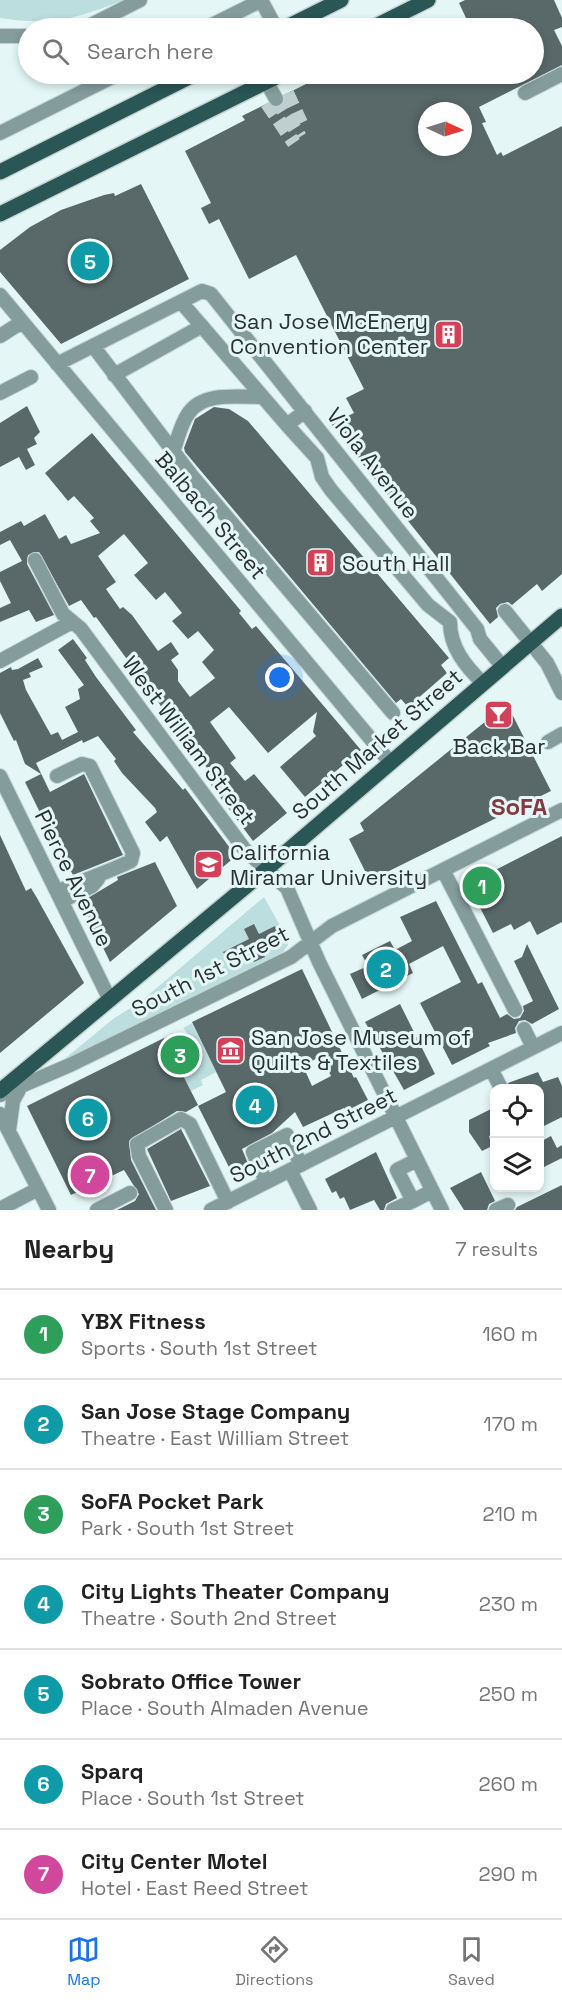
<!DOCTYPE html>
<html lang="en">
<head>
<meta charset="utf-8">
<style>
	:root { --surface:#fff; --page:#f6f6f6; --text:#222; --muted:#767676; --line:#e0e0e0; --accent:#1a73e8 }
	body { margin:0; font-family:"Space Grotesk",sans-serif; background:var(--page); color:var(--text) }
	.controls { position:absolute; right:18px; bottom:18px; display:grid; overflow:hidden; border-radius:12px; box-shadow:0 3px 9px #0003 }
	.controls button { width:54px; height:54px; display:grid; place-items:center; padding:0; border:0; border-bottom:2px solid var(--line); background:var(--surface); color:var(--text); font:30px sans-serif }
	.compass { position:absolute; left:418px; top:102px; width:54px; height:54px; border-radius:50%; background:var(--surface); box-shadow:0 3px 9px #0003; rotate:94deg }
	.you { position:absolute; left:280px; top:678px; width:21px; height:21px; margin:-15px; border:4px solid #fff; border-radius:50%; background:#1a73e8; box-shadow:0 0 0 9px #1a73e833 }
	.badge { display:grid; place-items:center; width:39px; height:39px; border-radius:50%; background:var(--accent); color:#fff; font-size:20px; font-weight:700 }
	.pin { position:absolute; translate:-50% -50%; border:3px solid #fff; box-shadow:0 2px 6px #0006 }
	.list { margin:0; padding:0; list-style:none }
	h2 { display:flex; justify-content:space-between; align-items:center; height:78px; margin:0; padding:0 24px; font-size:26px }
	h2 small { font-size:20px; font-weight:400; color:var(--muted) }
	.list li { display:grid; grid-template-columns:39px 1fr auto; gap:18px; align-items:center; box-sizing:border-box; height:90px; padding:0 24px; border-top:2px solid var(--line) }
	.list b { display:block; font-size:22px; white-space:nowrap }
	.list p { margin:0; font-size:20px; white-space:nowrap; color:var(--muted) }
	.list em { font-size:20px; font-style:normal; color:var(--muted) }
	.icon { flex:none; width:33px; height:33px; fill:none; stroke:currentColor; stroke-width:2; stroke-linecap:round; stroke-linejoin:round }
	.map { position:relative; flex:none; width:562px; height:1210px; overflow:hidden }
	.search { position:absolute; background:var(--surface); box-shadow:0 3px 9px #0003; left:18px; right:18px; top:18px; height:66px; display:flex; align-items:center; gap:15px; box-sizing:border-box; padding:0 21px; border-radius:33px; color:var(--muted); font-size:22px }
	.sheet { height:708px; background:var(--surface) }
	nav { display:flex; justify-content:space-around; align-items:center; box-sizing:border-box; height:84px; border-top:2px solid var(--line); background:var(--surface); font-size:16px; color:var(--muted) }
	nav a { display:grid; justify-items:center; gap:3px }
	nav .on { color:var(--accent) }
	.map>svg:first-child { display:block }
	.green { fill:#bcdede }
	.building { fill:#596969; fill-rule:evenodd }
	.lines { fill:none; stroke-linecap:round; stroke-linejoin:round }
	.minor-tunnel { stroke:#bfcfcf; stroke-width:14; stroke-dasharray:14 7; stroke-linecap:butt }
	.minor-casing { stroke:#c3d3d3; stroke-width:16 }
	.major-casing { stroke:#c3d3d3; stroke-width:18 }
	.minor { stroke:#859c9c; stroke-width:14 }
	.major { stroke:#2a5656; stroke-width:15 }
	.labels { text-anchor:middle; stroke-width:6; stroke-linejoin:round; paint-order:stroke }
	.poi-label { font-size:22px; fill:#2a3131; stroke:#e4f7f6; text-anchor:start }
	.street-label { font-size:22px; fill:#2a3131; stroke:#e4f7f6 }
	.neighbourhood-label { font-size:24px; font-weight:bold; fill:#823940; stroke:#e4f7f6 }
</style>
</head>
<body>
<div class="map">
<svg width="562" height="1210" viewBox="0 0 562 1210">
	<rect width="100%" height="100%" fill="#e4f7f6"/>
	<!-- green -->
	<path class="green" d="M0 0H124C75 19 53 26 0 18Z
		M264 897 287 938 288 945 283 952 56 1066 113 1019 140 1002Z
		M192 1023 216 1072 201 1080 203 1085 191 1091 164 1038 173 1033 175 1043 185 1045 190 1036 183 1028Z"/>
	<!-- building -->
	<path class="building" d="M465 0H554L562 18V27L554 30 562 46V65L479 107 486 122 482 123 497 155 501 152 503 156 562 126V574L542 591 537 584 512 605 508 602 500 604 496 608 498 617 490 624 331 424 354 413 346 398 364 389 296 255 249 279 219 219 209 224 201 208 211 203 185 151 245 120 242 116 268 103 272 107H280L284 103V95L326 74H534V28H446L466 18 459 3ZM427 111H463V147H427Z
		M141 184 189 279 61 344 0 272V250L30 227 61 210 104 195 114 193 115 196Z
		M27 406 40 432 34 438 37 444 27 449 35 465 26 470 19 457 0 467V423Z
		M214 407 229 409 248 421 449 658 441 665 447 673 408 707 401 699 396 703 185 452 184 448 195 419Z
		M92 433 241 611 239 613 252 629 256 626 361 750 305 797 280 767 316 736 313 732 317 712 268 753 229 707 210 722 236 758 230 763 245 781 254 774 287 813 253 841 211 785 217 780 170 723 159 703 96 617 94 618 81 600 69 606 39 552 28 555 27 564 54 615 36 622 29 610 0 622V608L11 603 0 581V572L22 561 10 540 0 545V532L21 521 24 526 45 514 59 539 66 535 71 544 100 533 90 521 94 518 74 496 68 501 45 473ZM124 534 148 563 134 575 156 600 165 592 182 613 172 621 188 639 198 631 214 650 202 662 215 678 190 697 178 681V670L171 660 179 654 171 642 158 651 132 615 123 607 120 609 106 589 116 582 98 556Z
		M73 639 87 658 85 660 96 677 136 730 133 732 183 790 185 788 236 856 197 889 167 836 160 842 145 822 157 812 155 808 122 773 114 761 116 759 98 736 83 743 82 740 36 763 50 792 84 774 123 855 73 875 52 837 25 782 41 774 25 764 16 740 14 741 0 713V673L11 667 12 670 18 669 38 658 43 667 29 673 31 677 23 680 26 690 51 735 58 732 62 740 78 732 65 707 80 699 78 689 84 685 58 650Z
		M507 704 551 791 385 873 384 871 369 879 349 839 364 831 360 823Z
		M0 835 26 891 31 888 37 898 84 983 0 1053Z
		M562 836V922L537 935 530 921 514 930 511 924 493 933 468 884Z
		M155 862 177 906 110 962 81 902 118 880 117 877Z
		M436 901 478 984 482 982 500 1018 507 1014 514 1019 520 1018 524 1011 523 1006 533 1001 514 961 522 957 527 944 559 1009 532 1024 525 1020 519 1021 515 1028 516 1033 488 1043 490 1046 452 1065 420 1003 461 982 443 946 409 964 413 973 362 999 350 974 368 966 362 955 390 941 395 950 412 941 400 917Z
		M254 924 259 934 275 926 280 936 260 947 265 957 254 962 249 952 229 962 223 952 249 939 244 929Z
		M302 969 354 1078 356 1077 368 1100 346 1111 344 1108 303 1127 295 1112 272 1133 242 1149 249 1166 233 1175 198 1106 226 1092 192 1022ZM321 1056 331 1076 312 1086 303 1066Z
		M400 1004 435 1074 404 1090 365 1022Z
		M164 1038 198 1105 186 1112 177 1111 129 1141 131 1160 156 1210H117L135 1201 139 1194 124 1170 71 1195 27 1106Z
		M538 1072 543 1082 558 1077 562 1086V1117L540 1128V1089H510L508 1083Z
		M495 1107V1133L489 1136 492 1146 482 1151 469 1132V1120Z
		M181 1129 210 1186 171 1201 147 1149Z
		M551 1136 557 1148 562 1145V1158L540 1169V1142Z
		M376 1152 397 1198 386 1204 384 1210H380L374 1200 350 1210 344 1197 340 1199 336 1191 332 1193 325 1179Z
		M481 1172 495 1201 489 1204 487 1210H464L450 1188Z
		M562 1185V1210H515L517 1207Z"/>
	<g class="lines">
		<!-- minor-tunnel -->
		<path class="minor-tunnel" d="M287 93 301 123
			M276 99 300 137
			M267 103 294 143"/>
		<defs>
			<path id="minor" d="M261 0 276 28
				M85 28 140 0
				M206 28 262 0
				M0 36H28
				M262 74 276 99
				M525 93 562 74
				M0 133 118 74
				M0 295 390 762
				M181 302 287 425 305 411
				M0 336 22 322
				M93 346 192 476 393 713
				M57 364 202 291 211 294 477 629 480 639 502 666
				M114 375 202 326
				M0 393 31 377
				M287 425 317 458 322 477 331 490 428 605 450 622C450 647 465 666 483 683
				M174 449C178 438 181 424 188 414 202 391 239 397 263 397
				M35 560 63 614 81 629 245 850 287 888 319 962 442 1210
				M505 611 547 663 562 693
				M0 661 72 622
				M548 742 562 734
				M0 776 109 998
				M57 776 82 764 90 766 133 853 131 861C107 873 82 880 57 892
				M443 870 515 1010
				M62 901 92 886 98 879
				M524 1029 533 1047
				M491 1069 501 1088
				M0 1095 70 1065 291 957 332 926 562 810
				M0 1114 49 1210
				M9 1130 13 1101 21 1086
				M417 1160 397 1170 413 1201 432 1191
				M290 1170 310 1210
				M266 1182 253 1152 287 1135 301 1165
				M0 1209 38 1189
				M97 1210 130 1193
				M166 1210 139 1156 137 1144 181 1119 190 1124 228 1202
				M211 1210 562 1033
				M393 1210 413 1201
				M496 1210 508 1205"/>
			<path id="major" d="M285 28 341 0
				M372 28 428 0
				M0 172 195 74
				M0 214 282 74
				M0 1091 256 878 562 616"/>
		</defs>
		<!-- minor casing -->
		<use href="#minor" class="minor-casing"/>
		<!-- major casing -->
		<use href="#major" class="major-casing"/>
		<!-- minor -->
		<use href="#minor" class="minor"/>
		<!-- major -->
		<use href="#major" class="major"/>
	</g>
	<!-- icons -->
	<defs>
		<symbol id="building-square" viewBox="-11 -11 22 22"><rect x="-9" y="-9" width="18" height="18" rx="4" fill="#d24157" stroke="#e4f7f6"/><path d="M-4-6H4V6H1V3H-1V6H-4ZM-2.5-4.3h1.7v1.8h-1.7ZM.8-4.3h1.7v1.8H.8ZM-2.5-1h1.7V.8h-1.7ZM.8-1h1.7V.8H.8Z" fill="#fff"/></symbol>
		<symbol id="bar-square" viewBox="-11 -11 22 22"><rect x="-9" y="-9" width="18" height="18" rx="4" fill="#d24157" stroke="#e4f7f6"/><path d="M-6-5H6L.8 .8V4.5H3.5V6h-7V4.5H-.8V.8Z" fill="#fff"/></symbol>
		<symbol id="university-square" viewBox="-11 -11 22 22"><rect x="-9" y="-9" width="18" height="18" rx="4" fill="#d24157" stroke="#e4f7f6"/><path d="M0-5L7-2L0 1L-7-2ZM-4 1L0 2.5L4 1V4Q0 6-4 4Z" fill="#fff"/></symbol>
		<symbol id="museum-square" viewBox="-11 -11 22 22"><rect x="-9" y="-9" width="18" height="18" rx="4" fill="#d24157" stroke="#e4f7f6"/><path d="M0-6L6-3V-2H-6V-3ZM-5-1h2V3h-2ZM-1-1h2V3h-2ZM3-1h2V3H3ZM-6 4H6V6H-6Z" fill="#fff"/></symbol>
	</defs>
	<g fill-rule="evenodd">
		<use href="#building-square" x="432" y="318" width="33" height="33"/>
		<use href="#building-square" x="304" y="546" width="33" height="33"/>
		<use href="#bar-square" x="482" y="698" width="33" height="33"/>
		<use href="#university-square" x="192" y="848" width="33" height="33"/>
		<use href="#museum-square" x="214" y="1034" width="33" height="33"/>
	</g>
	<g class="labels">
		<!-- poi labels -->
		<g class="poi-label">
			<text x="428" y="329" text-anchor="end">San Jose McEnery<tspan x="428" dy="25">Convention Center</tspan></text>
			<text x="342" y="571">South Hall</text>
			<text x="499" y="754" text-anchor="middle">Back Bar</text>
			<text x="230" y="860">California<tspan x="230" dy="25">Miramar University</tspan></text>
			<text x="251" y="1045">San Jose Museum of<tspan x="251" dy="25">Quilts &amp; Textiles</tspan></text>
		</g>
		<!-- street labels -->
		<g class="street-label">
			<text transform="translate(373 463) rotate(52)" y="8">Viola Avenue</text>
			<text transform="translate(211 515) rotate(50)" y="8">Balbach Street</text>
			<text transform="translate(189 740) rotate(53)" y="8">West William Street</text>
			<text transform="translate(377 744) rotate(-41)" y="8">South Market Street</text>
			<text transform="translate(74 878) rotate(64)" y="8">Pierce Avenue</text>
			<text transform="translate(210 971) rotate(-27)" y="8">South 1st Street</text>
			<text transform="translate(313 1135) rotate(-27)" y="8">South 2nd Street</text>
		</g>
		<!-- neighbourhood labels -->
		<g class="neighbourhood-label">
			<text x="519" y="815">SoFA</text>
		</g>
	</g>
</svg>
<div class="controls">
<button><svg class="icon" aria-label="locate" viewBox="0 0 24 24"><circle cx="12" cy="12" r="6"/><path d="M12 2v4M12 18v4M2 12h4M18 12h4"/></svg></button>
<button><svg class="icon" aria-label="layers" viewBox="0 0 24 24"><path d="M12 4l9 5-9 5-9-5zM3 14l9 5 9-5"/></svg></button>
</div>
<svg class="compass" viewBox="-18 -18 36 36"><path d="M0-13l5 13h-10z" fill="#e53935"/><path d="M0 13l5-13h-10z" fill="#767676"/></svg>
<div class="you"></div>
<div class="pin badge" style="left:482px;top:886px;background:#2e9e5b">1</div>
<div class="pin badge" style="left:386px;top:969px;background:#0f9aa8">2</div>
<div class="pin badge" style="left:180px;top:1055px;background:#2e9e5b">3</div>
<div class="pin badge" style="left:255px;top:1105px;background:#0f9aa8">4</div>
<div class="pin badge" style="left:90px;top:261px;background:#0f9aa8">5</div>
<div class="pin badge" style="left:88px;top:1118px;background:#0f9aa8">6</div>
<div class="pin badge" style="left:90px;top:1175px;background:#d1479c">7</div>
<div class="search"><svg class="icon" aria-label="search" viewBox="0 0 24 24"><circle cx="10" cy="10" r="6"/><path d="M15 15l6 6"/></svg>Search here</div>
</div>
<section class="sheet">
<h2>Nearby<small>7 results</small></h2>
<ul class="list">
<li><span class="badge" style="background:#2e9e5b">1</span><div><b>YBX Fitness</b><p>Sports · South 1st Street</p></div><em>160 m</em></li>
<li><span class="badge" style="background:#0f9aa8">2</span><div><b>San Jose Stage Company</b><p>Theatre · East William Street</p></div><em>170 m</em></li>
<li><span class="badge" style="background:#2e9e5b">3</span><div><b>SoFA Pocket Park</b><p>Park · South 1st Street</p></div><em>210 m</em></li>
<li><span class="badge" style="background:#0f9aa8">4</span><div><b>City Lights Theater Company</b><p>Theatre · South 2nd Street</p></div><em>230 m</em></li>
<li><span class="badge" style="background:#0f9aa8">5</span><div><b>Sobrato Office Tower</b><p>Place · South Almaden Avenue</p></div><em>250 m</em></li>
<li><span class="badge" style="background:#0f9aa8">6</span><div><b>Sparq</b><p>Place · South 1st Street</p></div><em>260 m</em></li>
<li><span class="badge" style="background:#d1479c">7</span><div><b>City Center Motel</b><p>Hotel · East Reed Street</p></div><em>290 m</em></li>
</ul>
</section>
<nav>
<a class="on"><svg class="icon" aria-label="map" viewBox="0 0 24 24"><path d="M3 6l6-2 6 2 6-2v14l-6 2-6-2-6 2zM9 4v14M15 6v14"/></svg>Map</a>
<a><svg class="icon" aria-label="directions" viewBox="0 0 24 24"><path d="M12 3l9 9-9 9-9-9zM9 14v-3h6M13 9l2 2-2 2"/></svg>Directions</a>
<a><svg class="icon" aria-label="saved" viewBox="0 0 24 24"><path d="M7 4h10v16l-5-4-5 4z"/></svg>Saved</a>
</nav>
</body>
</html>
